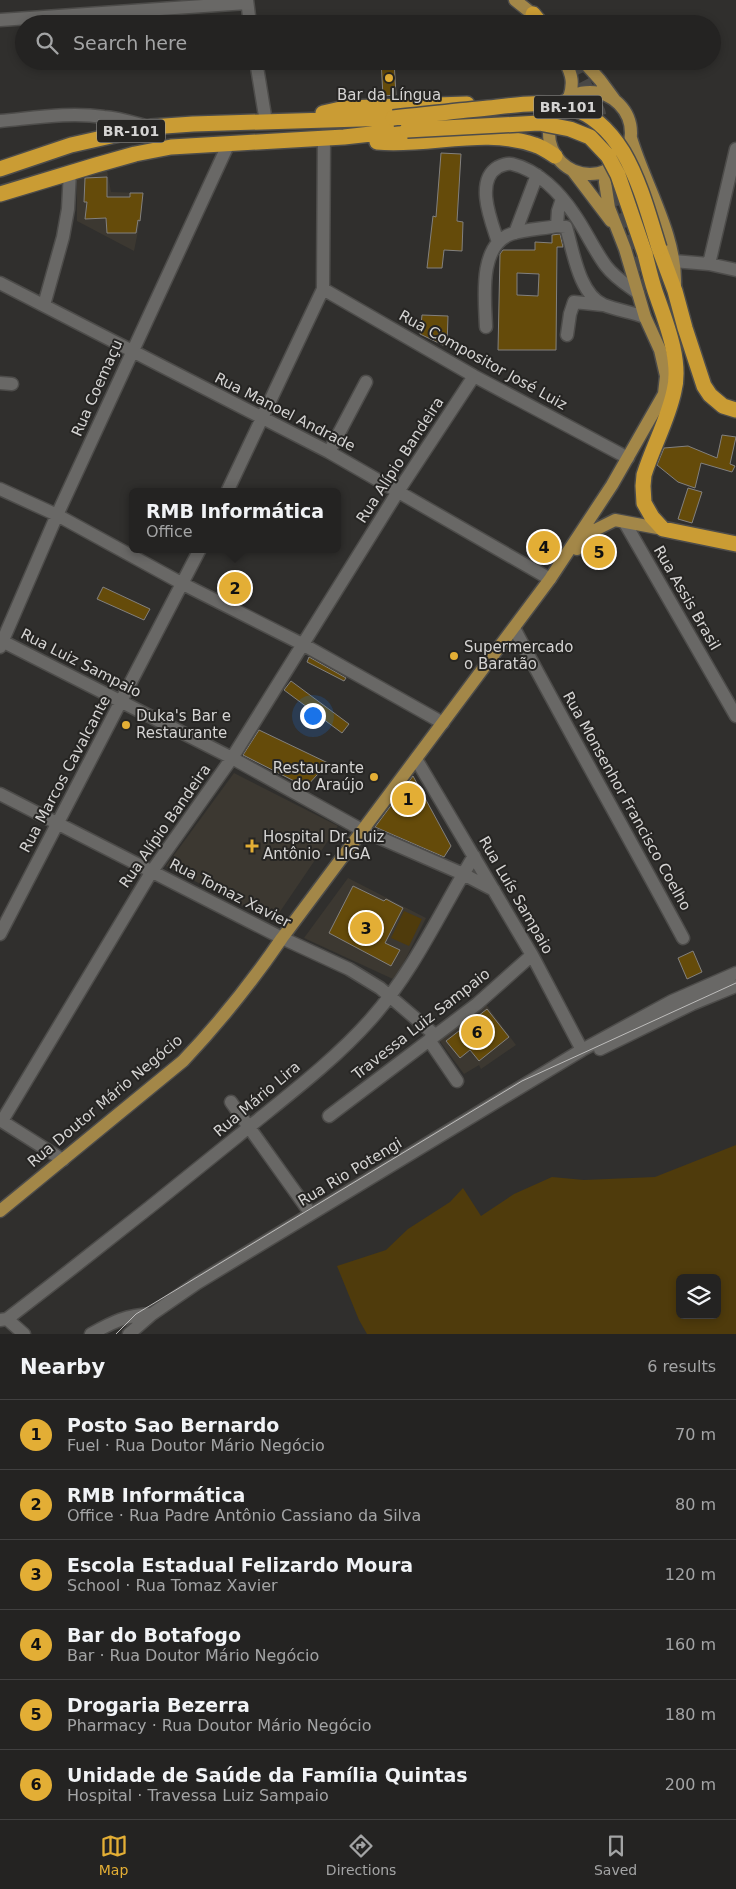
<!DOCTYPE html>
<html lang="en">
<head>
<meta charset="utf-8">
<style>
	:root { --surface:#242322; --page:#2c2b2a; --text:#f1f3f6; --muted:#a3a4a5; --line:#414040; --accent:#e3ae35 }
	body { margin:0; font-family:"DejaVu Sans",sans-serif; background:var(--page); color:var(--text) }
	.controls { position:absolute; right:15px; bottom:15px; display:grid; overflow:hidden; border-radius:8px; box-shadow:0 2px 8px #0003 }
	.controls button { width:45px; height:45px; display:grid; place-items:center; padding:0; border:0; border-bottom:1px solid var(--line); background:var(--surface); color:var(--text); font:25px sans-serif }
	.you { position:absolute; left:312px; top:715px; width:18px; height:18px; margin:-12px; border:4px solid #fff; border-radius:50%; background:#1a73e8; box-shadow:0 0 0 8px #1a73e833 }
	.badge { display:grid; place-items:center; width:32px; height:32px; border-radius:50%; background:var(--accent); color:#111; font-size:16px; font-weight:700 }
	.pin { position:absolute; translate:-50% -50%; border:2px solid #fff; box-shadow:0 1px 5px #0006 }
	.popup { position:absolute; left:129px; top:488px; width:212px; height:65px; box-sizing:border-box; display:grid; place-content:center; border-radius:8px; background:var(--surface); filter:drop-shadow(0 1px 4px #0005); font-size:16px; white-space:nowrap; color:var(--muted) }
	.popup b { font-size:19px; color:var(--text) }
	.popup::after { content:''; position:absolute; left:50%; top:100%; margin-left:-10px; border:10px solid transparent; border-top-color:var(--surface) }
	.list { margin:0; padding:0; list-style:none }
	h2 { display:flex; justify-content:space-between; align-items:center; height:65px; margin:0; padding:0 20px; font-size:21px }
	h2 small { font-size:16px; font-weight:400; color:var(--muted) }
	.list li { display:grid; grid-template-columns:32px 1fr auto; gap:15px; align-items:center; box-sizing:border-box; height:70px; padding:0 20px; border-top:1px solid var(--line) }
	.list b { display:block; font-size:19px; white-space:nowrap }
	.list p { margin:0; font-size:16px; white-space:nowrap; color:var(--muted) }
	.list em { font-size:16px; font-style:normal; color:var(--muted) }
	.icon { flex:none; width:28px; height:28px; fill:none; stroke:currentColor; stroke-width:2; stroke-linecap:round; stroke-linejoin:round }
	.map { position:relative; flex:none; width:736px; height:1334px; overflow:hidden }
	.search { position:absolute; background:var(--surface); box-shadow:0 2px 8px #0003; left:15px; right:15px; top:15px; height:55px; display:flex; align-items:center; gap:12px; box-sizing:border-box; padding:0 18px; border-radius:28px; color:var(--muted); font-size:19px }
	.sheet { height:485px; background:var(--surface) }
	nav { display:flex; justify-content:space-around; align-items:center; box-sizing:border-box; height:70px; border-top:1px solid var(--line); background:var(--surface); font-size:14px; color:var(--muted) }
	nav a { display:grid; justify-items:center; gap:2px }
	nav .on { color:var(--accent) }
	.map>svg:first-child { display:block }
	.built { fill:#3c3831 }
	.green { fill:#4f3b0c; fill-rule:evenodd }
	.building { fill:#654b0a; stroke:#82807e; fill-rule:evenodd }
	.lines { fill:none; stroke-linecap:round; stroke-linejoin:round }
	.highway-tunnel { stroke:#494846; stroke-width:15; stroke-dasharray:15 8; stroke-linecap:butt }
	.minor-casing { stroke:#4d4c4a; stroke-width:15 }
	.major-casing { stroke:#4d4c4a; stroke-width:15 }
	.highway-casing { stroke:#4d4c4a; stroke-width:18 }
	.minor { stroke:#696866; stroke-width:12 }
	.major { stroke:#a38748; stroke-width:12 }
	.highway { stroke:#ca9c34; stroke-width:15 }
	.tram { stroke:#bebdbc; stroke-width:1 }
	.highway-bridge-casing { stroke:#4d4c4a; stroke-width:18; stroke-linecap:butt }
	.highway-bridge { stroke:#ca9c34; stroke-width:15 }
	.poi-dot { fill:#e3ae35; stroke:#262523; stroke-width:2 }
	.labels { text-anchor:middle; stroke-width:4; stroke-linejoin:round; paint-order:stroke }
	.shield { fill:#262523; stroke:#a0a09e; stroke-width:1 }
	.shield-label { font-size:14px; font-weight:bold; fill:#d5d4d3 }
	.poi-label { font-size:15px; fill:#d5d4d3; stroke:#262523; text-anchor:start }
	.street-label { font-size:15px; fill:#d5d4d3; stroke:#262523 }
</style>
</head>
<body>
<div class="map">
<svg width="736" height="1334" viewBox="0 0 736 1334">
	<rect width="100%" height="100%" fill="#302f2d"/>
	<!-- built -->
	<path class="built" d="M107 170 111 192 143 193 140 221 134 251 77 221V177Z
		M234 773 338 826 273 922 166 866Z
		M348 878 426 918 395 980 304 938Z
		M485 1003 516 1045 481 1069 479 1065 464 1074 439 1040Z"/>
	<!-- green -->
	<path class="green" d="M404 911 422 919 409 946 391 938Z
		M736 1145V1334H367L359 1320 337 1266 386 1250 408 1229 450 1202 463 1188 481 1216 514 1194 552 1177 584 1180 655 1177ZM680 1278H717V1315H680Z"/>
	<!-- building -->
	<path class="building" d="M381 61H394L396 95 383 96Z
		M441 153 461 154 457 221 463 222 462 251 444 250 442 268H427L433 216 436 217Z
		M107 177V197H130V193H143L140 221 138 220 136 233H107L106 218 85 219 87 202H84L85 178Z
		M560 234 563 247H557L556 350H498L500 254 503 250H535V242L552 243V235ZM517 273 539 274 538 296 517 295Z
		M422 315 448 316 447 347 420 334Z
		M722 435 736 437 730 464 735 466 732 472 701 463 695 488 678 482 657 465 664 448 688 446 717 458Z
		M688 488 702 492 692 523 678 519Z
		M595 543 609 554 596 570 584 560Z
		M103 587 150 609 144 620 97 599Z
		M309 657 346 678 344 681 307 662Z
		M291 681 349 724 342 733 284 690Z
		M259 730 328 763 306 787 243 755Z
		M413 776 451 846 444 857 375 827Z
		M353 886 384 901 386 899 403 908 385 943 400 950 391 966 329 933Z
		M693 951 702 972 687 979 678 958Z
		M487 1009 509 1037 479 1061 470 1050 460 1058 446 1041Z"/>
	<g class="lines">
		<!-- highway-tunnel -->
		<path class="highway-tunnel" d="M572 61 598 112 613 183 647 288"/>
		<defs>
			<path id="minor" d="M247 0 250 24
				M0 20 247 3
				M256 61 266 122
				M0 121C34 118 69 112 104 117 119 118 134 123 149 127
				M562 199 558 211 557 226 566 227C573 250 579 295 604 305 617 310 631 312 645 317
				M515 233 537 175
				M498 242C492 223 474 181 498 167 502 165 508 163 512 164 538 170 560 193 574 214 586 231 594 250 606 266 615 278 627 285 638 293
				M673 261 709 264 736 270
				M709 264 736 149
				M0 283 329 452 550 579
				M323 289 474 376 628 458
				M44 305 63 237 68 209 70 172
				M486 327C485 299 478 246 511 234 526 229 542 229 557 226
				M567 335 570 314 574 302 603 305
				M0 383 12 384
				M329 452 366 382
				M0 489 57 515 183 584 304 645 443 723
				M227 492 323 289 324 137
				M625 523 736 716
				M514 628C569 732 627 834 683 938
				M0 640 232 758 362 830 463 874 494 890
				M0 647 57 515 228 145
				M416 759 532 955 582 1050
				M0 794 282 938 349 969 380 988 435 1035
				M0 934 200 549
				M429 1040 457 1081
				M600 1049 692 1004 736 986
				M231 1102 311 1214
				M329 1116 477 1004 532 955
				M0 1120 63 1160
				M2 1121 152 871 232 758 399 490 474 376
				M7 1319C85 1259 162 1198 238 1136 283 1099 333 1062 371 1019 414 971 441 910 474 856
				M0 1320 7 1319 24 1334
				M91 1334C113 1322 126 1315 152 1314
				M129 1334 152 1314 197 1283 582 1050 672 1001 736 973"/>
			<path id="major" d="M515 0 540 20
				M565 61C572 75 574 83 569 98
				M583 61 600 80 614 99
				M549 133a41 41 0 1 1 82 0a41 41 0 1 1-82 0Z
				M631 138C645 185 677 236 675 286
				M573 171 611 221
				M577 549 593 531 615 520 663 529
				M0 1211 183 1061C220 1022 252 982 282 938L550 579 612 485 664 394 666 376 660 350 645 317 625 249 609 208 605 182 606 170"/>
			<path id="highway" d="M533 14 541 24
				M323 113 345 108 467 104
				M377 142C429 147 485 127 535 145 542 147 549 152 555 156
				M0 169 71 145 151 127 193 124 393 118
				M0 194 96 165 135 154 171 147 344 137 407 130
				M659 248 675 291 685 328 704 386 710 395 723 406 736 410
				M645 254C648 266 651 279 655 291 665 320 682 360 674 391 668 420 653 446 644 475L643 486 644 503 652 517 663 529 736 544"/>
		</defs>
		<!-- minor casing -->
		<use href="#minor" class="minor-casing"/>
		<!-- major casing -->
		<use href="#major" class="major-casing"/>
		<!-- highway casing -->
		<use href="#highway" class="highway-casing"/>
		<!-- minor -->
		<use href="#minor" class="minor"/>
		<!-- major -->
		<use href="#major" class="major"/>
		<!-- highway -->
		<use href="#highway" class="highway"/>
		<!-- tram -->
		<path class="tram" d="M116 1334 136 1314 522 1081 736 983"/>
		<defs>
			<path id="highway-bridge" d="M393 118C424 115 456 111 488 108 515 105 544 100 571 108 593 114 611 133 623 152 640 181 649 216 659 248
				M407 130 539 123 570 129 590 137 608 156 618 175 645 254"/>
		</defs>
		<!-- highway-bridge casing -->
		<use href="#highway-bridge" class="highway-bridge-casing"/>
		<!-- highway-bridge -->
		<use href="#highway-bridge" class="highway-bridge"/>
	</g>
	<!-- markers -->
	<g class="poi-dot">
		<circle cx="389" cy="78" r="5"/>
		<circle cx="454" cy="656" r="5"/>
		<circle cx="126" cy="725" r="5"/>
		<circle cx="374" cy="777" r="5"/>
		<path d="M249.5 838.5h5v5h5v5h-5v5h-5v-5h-5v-5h5z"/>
	</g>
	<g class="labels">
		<!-- shield labels -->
		<g class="shield">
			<rect x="534" y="95.5" width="68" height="23" rx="4"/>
			<rect x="97" y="119.5" width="68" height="23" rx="4"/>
		</g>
		<g class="shield-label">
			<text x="568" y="112">BR-101</text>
			<text x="131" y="136">BR-101</text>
		</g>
		<!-- poi labels -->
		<g class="poi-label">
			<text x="389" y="100" text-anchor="middle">Bar da Língua</text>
			<text x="464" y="652">Supermercado<tspan x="464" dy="17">o Baratão</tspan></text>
			<text x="136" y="721">Duka's Bar e<tspan x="136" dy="17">Restaurante</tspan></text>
			<text x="364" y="773" text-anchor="end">Restaurante<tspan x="364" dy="17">do Araújo</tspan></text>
			<text x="263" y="842">Hospital Dr. Luiz<tspan x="263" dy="17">Antônio - LIGA</tspan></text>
		</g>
		<!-- street labels -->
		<g class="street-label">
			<text transform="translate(483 360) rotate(29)" y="5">Rua Compositor José Luiz</text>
			<text transform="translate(97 388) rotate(-66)" y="5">Rua Coemaçu</text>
			<text transform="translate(285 412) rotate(27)" y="5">Rua Manoel Andrade</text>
			<text transform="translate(400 460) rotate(-57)" y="5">Rua Alípio Bandeira</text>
			<text transform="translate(687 598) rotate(60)" y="5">Rua Assis Brasil</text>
			<text transform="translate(81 663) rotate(27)" y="5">Rua Luiz Sampaio</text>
			<text transform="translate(65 774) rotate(-62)" y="5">Rua Marcos Cavalcante</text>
			<text transform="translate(627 801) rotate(61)" y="5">Rua Monsenhor Francisco Coelho</text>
			<text transform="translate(165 826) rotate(-55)" y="5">Rua Alípio Bandeira</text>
			<text transform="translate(230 893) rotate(27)" y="5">Rua Tomaz Xavier</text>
			<text transform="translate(516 895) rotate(60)" y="5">Rua Luís Sampaio</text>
			<text transform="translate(421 1024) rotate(-38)" y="5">Travessa Luiz Sampaio</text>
			<text transform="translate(257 1099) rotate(-40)" y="5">Rua Mário Lira</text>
			<text transform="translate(105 1101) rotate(-40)" y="5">Rua Doutor Mário Negócio</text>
			<text transform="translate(350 1172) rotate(-31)" y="5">Rua Rio Potengi</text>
		</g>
	</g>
</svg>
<div class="controls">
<button><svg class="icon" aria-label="layers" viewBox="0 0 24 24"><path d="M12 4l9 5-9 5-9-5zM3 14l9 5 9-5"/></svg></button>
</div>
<div class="you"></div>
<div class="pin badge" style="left:408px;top:799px">1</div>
<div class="pin badge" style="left:235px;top:588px">2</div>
<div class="popup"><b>RMB Informática</b>Office</div>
<div class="pin badge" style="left:366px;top:928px">3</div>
<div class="pin badge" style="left:544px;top:547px">4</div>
<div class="pin badge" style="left:599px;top:552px">5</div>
<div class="pin badge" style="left:477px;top:1032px">6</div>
<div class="search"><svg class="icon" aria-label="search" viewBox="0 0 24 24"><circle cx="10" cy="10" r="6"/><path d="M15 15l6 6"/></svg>Search here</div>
</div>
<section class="sheet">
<h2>Nearby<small>6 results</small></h2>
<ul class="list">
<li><span class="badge">1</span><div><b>Posto Sao Bernardo</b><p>Fuel · Rua Doutor Mário Negócio</p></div><em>70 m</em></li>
<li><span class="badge">2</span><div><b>RMB Informática</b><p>Office · Rua Padre Antônio Cassiano da Silva</p></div><em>80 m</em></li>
<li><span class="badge">3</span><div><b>Escola Estadual Felizardo Moura</b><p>School · Rua Tomaz Xavier</p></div><em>120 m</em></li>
<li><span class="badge">4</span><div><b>Bar do Botafogo</b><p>Bar · Rua Doutor Mário Negócio</p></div><em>160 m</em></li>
<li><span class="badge">5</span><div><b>Drogaria Bezerra</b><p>Pharmacy · Rua Doutor Mário Negócio</p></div><em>180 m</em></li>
<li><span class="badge">6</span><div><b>Unidade de Saúde da Família Quintas</b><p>Hospital · Travessa Luiz Sampaio</p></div><em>200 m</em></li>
</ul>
</section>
<nav>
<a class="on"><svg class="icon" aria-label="map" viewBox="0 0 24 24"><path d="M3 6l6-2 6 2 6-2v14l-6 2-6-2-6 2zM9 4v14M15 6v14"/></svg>Map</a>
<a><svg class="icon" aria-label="directions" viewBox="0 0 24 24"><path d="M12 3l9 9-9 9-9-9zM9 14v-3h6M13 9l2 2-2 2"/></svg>Directions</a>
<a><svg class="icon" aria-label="saved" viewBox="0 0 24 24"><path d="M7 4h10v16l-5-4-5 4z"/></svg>Saved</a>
</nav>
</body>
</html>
